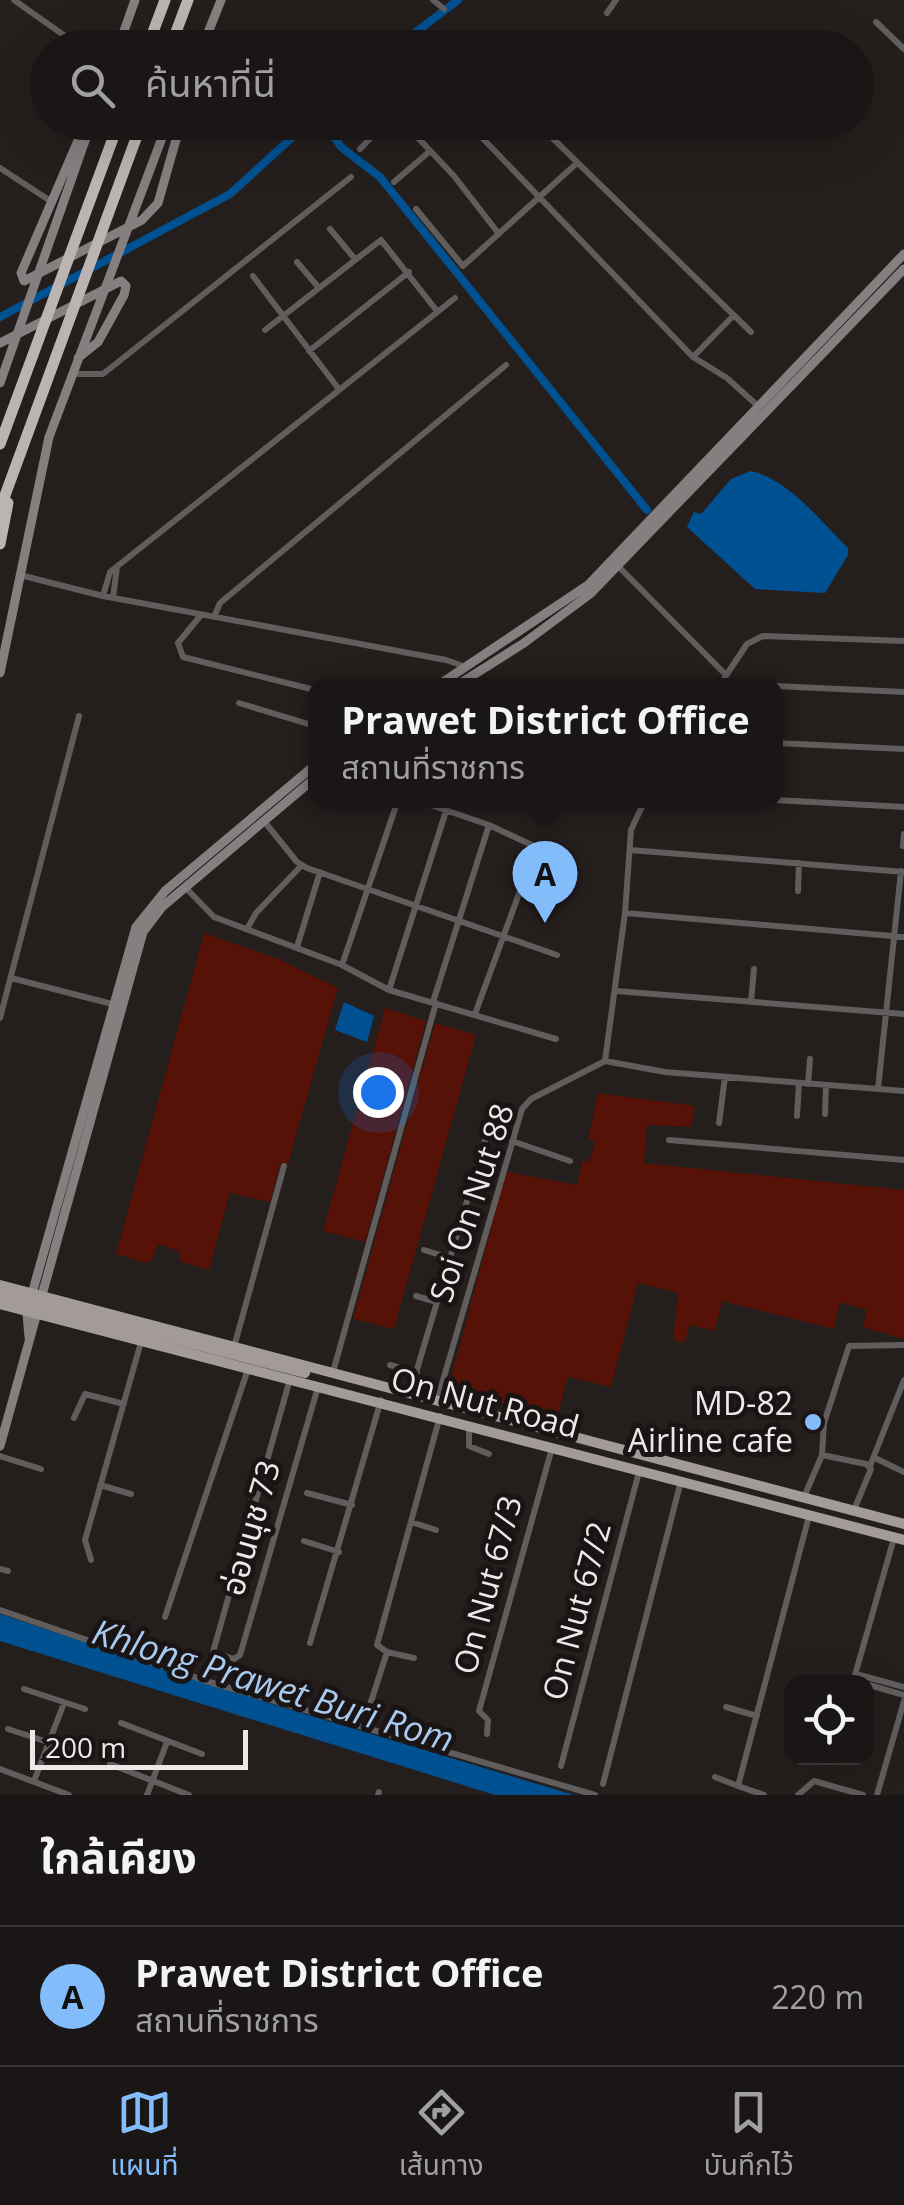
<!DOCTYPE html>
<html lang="th">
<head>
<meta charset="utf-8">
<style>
	:root { --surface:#1b1616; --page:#282323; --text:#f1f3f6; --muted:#a09fa1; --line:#393535; --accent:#83bcfa }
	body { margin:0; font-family:"Open Sans","Noto Sans Thai",sans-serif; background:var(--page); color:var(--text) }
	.controls { position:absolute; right:30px; bottom:30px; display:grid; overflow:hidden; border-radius:20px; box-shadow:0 10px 40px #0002 }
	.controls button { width:90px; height:90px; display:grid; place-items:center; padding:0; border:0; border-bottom:2px solid var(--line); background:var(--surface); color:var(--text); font:50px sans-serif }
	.scale { position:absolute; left:30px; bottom:25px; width:218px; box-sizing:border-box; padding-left:10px; border:5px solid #ede9e8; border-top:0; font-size:28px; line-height:35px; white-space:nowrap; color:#ede9e8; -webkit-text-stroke:8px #1a1514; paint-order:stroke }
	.you { position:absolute; left:378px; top:1092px; width:35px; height:35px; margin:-25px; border:8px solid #fff; border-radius:50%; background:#1a73e8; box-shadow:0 0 0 15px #1a73e833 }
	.badge { display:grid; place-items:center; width:65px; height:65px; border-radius:50%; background:var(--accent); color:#111; font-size:32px; font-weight:700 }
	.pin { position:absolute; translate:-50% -82px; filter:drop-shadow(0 2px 5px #0008) }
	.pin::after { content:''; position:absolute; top:52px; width:35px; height:30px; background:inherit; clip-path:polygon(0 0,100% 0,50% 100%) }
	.popup { position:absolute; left:308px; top:678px; width:475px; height:130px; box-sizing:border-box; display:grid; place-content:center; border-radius:20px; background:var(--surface); filter:drop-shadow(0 2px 8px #0005); font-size:32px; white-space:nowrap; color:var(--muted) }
	.popup b { font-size:38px; color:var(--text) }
	.popup::after { content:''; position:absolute; left:50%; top:100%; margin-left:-20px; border:20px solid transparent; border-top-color:var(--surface) }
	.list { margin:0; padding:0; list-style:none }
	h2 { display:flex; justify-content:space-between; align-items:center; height:130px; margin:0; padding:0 40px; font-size:42px }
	h2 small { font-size:32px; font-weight:400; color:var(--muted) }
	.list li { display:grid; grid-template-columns:65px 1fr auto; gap:30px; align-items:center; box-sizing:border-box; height:140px; padding:0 40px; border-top:2px solid var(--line) }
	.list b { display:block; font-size:38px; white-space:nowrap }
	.list p { margin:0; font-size:32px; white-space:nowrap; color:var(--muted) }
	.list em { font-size:32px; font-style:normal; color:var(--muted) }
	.icon { flex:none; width:55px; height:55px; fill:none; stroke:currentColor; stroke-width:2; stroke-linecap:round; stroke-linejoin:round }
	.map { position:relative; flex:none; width:904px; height:1795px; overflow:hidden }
	.search { position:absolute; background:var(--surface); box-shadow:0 10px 40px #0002; left:30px; right:30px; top:30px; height:110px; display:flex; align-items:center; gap:25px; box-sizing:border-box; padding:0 35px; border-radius:55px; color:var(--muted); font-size:38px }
	.sheet { height:270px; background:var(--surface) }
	nav { display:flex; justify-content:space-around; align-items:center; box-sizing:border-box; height:140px; border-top:2px solid var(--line); background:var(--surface); font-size:28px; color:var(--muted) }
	nav a { display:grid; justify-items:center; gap:5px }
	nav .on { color:var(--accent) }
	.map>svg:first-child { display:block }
	.green { fill:#561207 }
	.water { fill:#005192 }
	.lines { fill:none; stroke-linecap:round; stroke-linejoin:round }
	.canal { stroke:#005192; stroke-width:8 }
	.street { stroke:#605d5c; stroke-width:6 }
	.secondary { stroke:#85807f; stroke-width:9 }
	.primary { stroke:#a29b9a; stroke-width:10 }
	.highway { stroke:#bcb4b2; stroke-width:11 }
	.poi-dot { fill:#83bcfa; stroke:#1a1514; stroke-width:4 }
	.labels { text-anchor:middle; stroke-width:10; stroke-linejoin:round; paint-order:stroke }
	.street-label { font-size:32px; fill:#ede9e8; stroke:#1a1514 }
	.poi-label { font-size:32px; fill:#ede9e8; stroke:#1a1514; text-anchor:end }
	.water-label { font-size:35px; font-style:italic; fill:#a9c9ee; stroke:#1a1514 }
</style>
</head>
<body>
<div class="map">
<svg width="904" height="1795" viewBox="0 0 904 1795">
	<rect width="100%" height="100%" fill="#241e1d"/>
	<!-- green -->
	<path class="green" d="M204 933 278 959 338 988 288 1164 280 1163 270 1202 230 1193 209 1270 179 1261V1251L158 1244 152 1260 146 1263 116 1254Z
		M385 1008 426 1021 365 1242 323 1231Z
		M435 1023 476 1035 394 1329 353 1319Z
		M598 1093 695 1106 691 1127 647 1125 644 1163 904 1190V1339L863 1327 867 1310 840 1302 834 1329 722 1301 715 1331 690 1325 684 1343 673 1340 678 1293 638 1283 611 1387 568 1377 557 1419 448 1389 506 1172 577 1185 582 1161 589 1162 595 1142 588 1139Z"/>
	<!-- water -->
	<path class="water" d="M751 471C790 480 820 521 848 548V555L825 593 755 589 687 527 694 512 701 514 731 479Z
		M344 1002 374 1016 367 1042 335 1030Z
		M0 1614 265 1702 574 1795H495L0 1641Z"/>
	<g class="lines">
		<!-- canal -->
		<path class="canal" d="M395 48 458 0
			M324 122 341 147 380 177 647 510
			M0 317 230 194 309 122"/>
		<!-- street -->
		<path class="street" d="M14 0 82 48
			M433 0 444 9
			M607 13 616 0
			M876 22 904 49
			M429 48 446 36 461 48
			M403 122 454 176 499 234
			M467 122 693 357 727 378 759 407
			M536 122 751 332
			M360 149 386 122
			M0 168 52 202
			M394 182 430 151
			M416 209 463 266 577 163
			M330 229 355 259
			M297 262 319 288
			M253 276 338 388
			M265 330 381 240 437 311
			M309 351 409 272
			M693 357 733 316
			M73 374H103L351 177
			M619 567 725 674
			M20 575 103 596 446 660 466 667
			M103 596 110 572 455 298
			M113 598 117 567
			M201 615 178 643 183 657 315 690
			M214 617 220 603 506 365
			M720 684 754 686
			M719 686 747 644 763 636 904 641
			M775 686 904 692
			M239 703 315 726
			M775 743 904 749
			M416 800 489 825 536 847 475 1014
			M775 800 904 807
			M264 821 297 862 307 868 557 955
			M903 846 904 834
			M630 850 904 872
			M185 887 214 917 342 965 389 990 556 1039
			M798 891 799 863
			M625 913 904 937
			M247 929 256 913 302 865
			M297 947 320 872
			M342 965 398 800
			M11 978 112 1004
			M389 990 446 811
			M616 991 904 1014
			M433 1002 489 825
			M751 1002 754 969
			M0 1018 79 716
			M605 1061 665 1072 904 1091
			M605 1061 625 913 631 830 645 800
			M808 1084 810 1059
			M878 1089 901 871
			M825 1114 826 1085
			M797 1116 799 1083
			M719 1123 725 1077
			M669 1140 904 1160
			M512 1141 570 1161
			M424 1250 450 1258
			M416 1296 437 1302
			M234 1347 284 1166
			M390 1365 417 1373
			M333 1372 436 1003
			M410 1393 486 1137
			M437 1401 522 1109 531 1099 605 1061
			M74 1418 85 1394 124 1404
			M469 1426V1446L489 1454
			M822 1455 824 1423 849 1346 904 1345
			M0 1456 41 1469
			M875 1458 904 1472
			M870 1466 904 1380
			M100 1485 131 1494
			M307 1493 352 1505
			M804 1497 822 1455 866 1464 871 1469 854 1510
			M411 1522 436 1530
			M304 1541 339 1552
			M91 1560 85 1540 141 1342
			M0 1569 8 1571
			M0 1610 206 1681 595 1795
			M165 1617 248 1369
			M310 1643 381 1400
			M213 1652 234 1659 240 1655 318 1387
			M414 1658 387 1652 377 1645 440 1416
			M214 1666 213 1652 290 1379
			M856 1674 904 1687
			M853 1682 894 1538
			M866 1684 904 1695
			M24 1689 85 1709
			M726 1707 757 1716
			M369 1708 387 1652
			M121 1723 202 1754
			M8 1729 72 1750
			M487 1734 488 1720 479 1711 552 1448
			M110 1764 189 1795
			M561 1766 639 1472
			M0 1769 69 1795
			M715 1777 738 1786
			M34 1781 64 1703
			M603 1784 681 1481
			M147 1795 167 1742
			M378 1795 379 1792
			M764 1795 738 1786 809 1516
			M798 1795 814 1781 863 1795
			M877 1795 904 1701"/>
		<!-- secondary -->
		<path class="secondary" d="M118 48 135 0
			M202 48 221 0
			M86 122 21 273 24 281 142 220 158 203 181 122
			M0 343 121 281 126 286 124 295 98 342 78 358
			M0 383 87 135
			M0 673 49 437 168 122
			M437 686 588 585 904 254
			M456 686 524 643 590 594 904 269
			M29 1337 27 1314 35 1283 136 927 165 891 315 765
			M0 1446 143 932 162 907 315 778"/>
		<!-- primary -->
		<path class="primary" d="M0 1285 904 1524
			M0 1294 305 1373
			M0 1304 904 1540"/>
		<!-- highway -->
		<path class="highway" d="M147 48 165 0
			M170 48 188 0
			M0 444 119 122
			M0 509 142 122
			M0 544 8 503"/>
	</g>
	<!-- markers -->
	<circle class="poi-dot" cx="813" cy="1422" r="10"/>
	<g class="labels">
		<!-- street labels -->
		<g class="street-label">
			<text transform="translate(472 1203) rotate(-72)" y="11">Soi On Nut 88</text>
			<text transform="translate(485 1403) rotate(15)" y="11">On Nut Road</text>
			<text transform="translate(251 1528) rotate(-74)" y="11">อ่อนนุช 73</text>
			<text transform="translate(488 1585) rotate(-75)" y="11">On Nut 67/3</text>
			<text transform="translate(577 1611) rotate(-75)" y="11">On Nut 67/2</text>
		</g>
		<!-- poi labels -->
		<g class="poi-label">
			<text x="793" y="1415">MD-82<tspan x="793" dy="37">Airline cafe</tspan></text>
		</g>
		<!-- water labels -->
		<g class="water-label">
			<text transform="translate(273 1686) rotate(17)" y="12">Khlong Prawet Buri Rom</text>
		</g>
	</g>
</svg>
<div class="controls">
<button><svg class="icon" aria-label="locate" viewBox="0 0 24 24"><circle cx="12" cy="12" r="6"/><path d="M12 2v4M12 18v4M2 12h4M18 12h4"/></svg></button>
</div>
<div class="scale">200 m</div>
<div class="you"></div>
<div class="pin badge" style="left:545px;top:923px">A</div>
<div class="popup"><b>Prawet District Office</b>สถานที่ราชการ</div>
<div class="search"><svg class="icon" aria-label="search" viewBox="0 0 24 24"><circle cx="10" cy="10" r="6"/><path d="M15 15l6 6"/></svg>ค้นหาที่นี่</div>
</div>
<section class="sheet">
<h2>ใกล้เคียง<small></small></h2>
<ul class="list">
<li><span class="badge">A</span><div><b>Prawet District Office</b><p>สถานที่ราชการ</p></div><em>220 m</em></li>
</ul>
</section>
<nav>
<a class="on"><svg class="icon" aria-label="map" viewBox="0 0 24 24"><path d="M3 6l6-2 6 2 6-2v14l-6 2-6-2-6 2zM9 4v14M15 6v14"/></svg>แผนที่</a>
<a><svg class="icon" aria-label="directions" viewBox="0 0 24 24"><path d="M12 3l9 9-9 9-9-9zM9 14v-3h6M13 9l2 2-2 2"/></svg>เส้นทาง</a>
<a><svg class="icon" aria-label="saved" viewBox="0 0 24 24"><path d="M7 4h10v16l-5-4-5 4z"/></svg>บันทึกไว้</a>
</nav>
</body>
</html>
